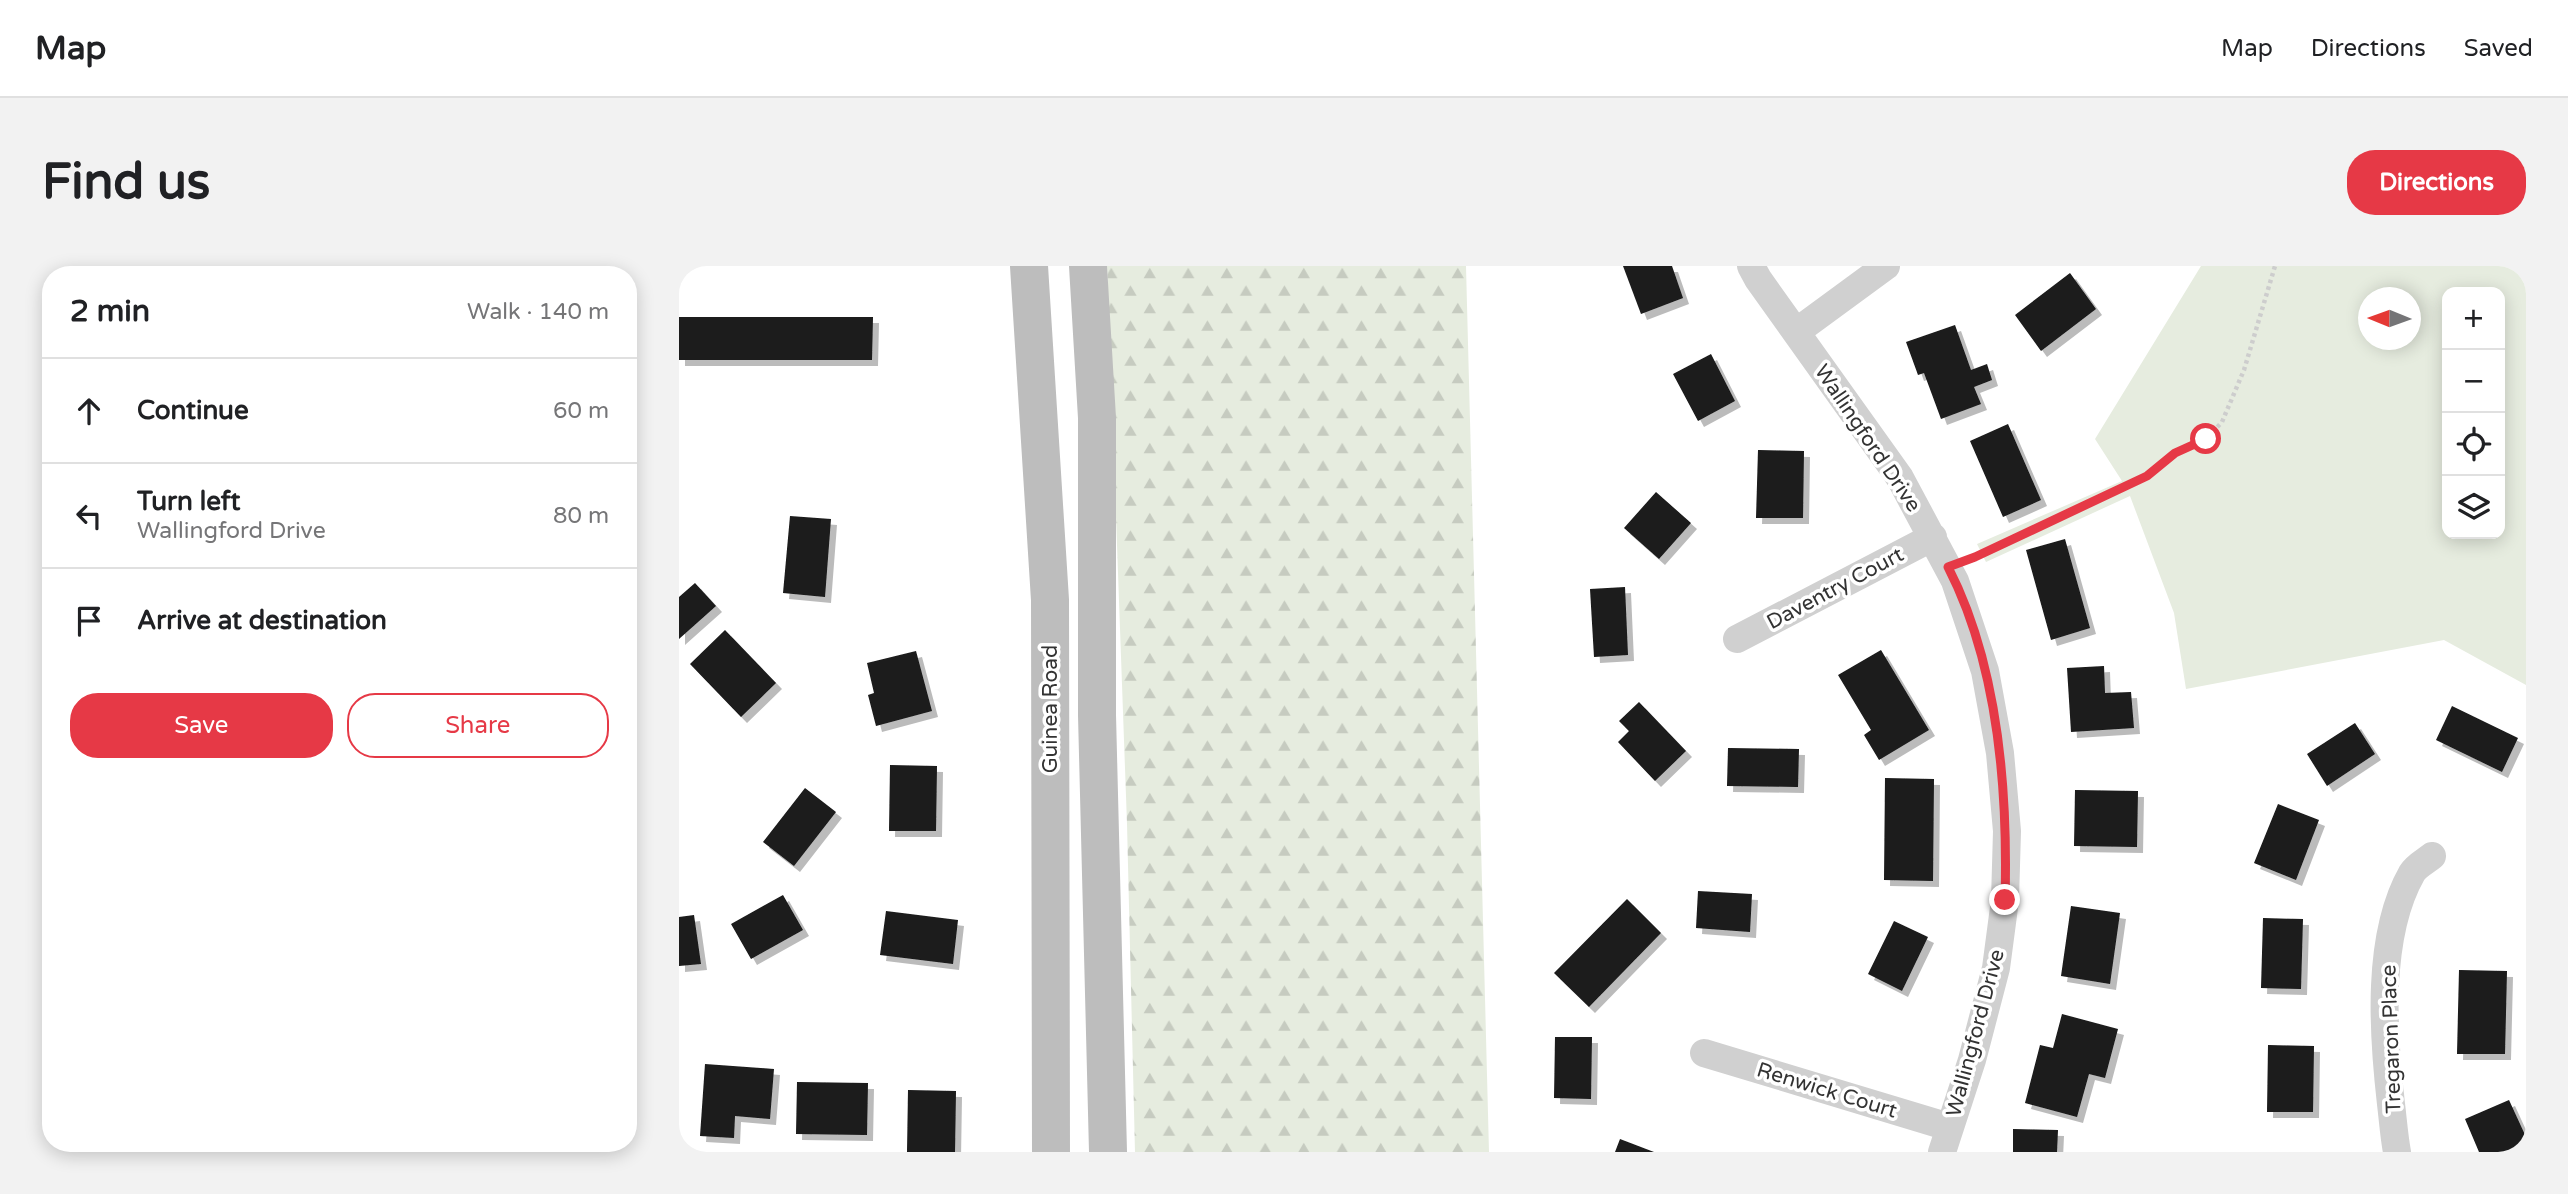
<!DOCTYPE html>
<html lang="en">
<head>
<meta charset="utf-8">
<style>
	:root { --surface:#fff; --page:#f2f2f2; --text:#202124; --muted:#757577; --line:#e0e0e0; --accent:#e63946 }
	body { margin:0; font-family:"Varela Round",sans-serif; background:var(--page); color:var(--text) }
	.controls { position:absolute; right:21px; top:21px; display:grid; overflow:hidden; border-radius:14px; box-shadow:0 4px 18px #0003 }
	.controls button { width:63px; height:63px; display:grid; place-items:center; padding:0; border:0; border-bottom:2px solid var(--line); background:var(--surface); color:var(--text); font:35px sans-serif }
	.compass { position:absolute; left:1679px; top:21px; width:63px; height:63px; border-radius:50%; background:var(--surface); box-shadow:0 4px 18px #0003; rotate:271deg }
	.stop { position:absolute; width:21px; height:21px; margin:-16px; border:5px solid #e63946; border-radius:50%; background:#fff }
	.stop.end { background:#e63946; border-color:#fff; box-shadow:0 2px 7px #0008 }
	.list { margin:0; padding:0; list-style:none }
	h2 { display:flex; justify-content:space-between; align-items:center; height:91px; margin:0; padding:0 28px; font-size:30px }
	h2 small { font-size:23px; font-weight:400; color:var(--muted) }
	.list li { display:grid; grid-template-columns:46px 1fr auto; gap:21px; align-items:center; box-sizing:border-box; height:105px; padding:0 28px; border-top:2px solid var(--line) }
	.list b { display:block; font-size:26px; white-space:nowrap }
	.list p { margin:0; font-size:23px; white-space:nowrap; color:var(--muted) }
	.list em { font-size:23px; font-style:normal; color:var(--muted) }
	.actions { display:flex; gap:14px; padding:21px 28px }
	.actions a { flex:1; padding:16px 0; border:2px solid var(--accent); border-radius:28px; text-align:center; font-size:24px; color:var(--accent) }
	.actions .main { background:var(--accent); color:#fff }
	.icon { flex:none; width:38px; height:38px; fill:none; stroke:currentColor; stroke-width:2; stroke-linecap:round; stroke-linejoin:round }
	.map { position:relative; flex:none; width:1847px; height:886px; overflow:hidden; border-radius:28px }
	header { display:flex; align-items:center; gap:42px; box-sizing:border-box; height:98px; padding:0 35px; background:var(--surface); border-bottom:2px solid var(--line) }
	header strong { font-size:33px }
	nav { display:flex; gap:38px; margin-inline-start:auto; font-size:24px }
	.intro { display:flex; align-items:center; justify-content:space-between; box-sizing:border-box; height:168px; padding:0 42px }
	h1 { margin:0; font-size:49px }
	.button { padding:18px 32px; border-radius:28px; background:var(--accent); color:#fff; font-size:24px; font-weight:700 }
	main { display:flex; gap:42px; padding:0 42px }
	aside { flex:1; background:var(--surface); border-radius:28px; box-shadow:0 4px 18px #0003 }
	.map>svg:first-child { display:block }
	.green { fill:#e6ecdf; fill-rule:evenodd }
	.forest { fill:url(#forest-firs) }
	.building { fill:#1a1a1a; filter:url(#shadow) }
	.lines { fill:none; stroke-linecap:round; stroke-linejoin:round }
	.path { stroke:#cdcdcd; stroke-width:4.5; stroke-dasharray:3.5 3.5; stroke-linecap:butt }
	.minor { stroke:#d0d0d0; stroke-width:28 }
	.secondary { stroke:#bdbdbd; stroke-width:38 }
	.route { stroke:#e63946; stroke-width:9 }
	.labels { text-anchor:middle; stroke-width:7; stroke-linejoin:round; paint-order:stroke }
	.street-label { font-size:21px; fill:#333; stroke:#fff }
</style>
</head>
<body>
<header>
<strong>Map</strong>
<nav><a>Map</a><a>Directions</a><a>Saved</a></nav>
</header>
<div class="intro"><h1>Find us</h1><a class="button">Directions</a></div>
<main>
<aside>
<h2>2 min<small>Walk · 140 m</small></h2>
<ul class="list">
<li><svg class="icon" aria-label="ahead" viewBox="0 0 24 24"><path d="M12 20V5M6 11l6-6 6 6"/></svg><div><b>Continue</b></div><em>60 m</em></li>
<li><svg class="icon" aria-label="left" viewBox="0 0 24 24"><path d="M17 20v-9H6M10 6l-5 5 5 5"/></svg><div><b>Turn left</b><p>Wallingford Drive</p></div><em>80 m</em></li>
<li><svg class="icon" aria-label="arrive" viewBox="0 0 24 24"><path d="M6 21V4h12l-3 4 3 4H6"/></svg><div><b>Arrive at destination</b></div></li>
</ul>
<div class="actions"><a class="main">Save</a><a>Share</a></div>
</aside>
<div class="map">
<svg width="1847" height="886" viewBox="0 0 1847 886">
	<defs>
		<pattern id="forest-firs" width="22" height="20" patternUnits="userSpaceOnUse" patternTransform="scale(1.75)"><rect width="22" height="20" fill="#e6ecdf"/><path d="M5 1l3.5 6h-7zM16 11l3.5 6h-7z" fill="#c6cbc0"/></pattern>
		<filter id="shadow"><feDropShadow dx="6" dy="6" stdDeviation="0" flood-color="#0004"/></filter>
	</defs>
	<rect width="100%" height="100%" fill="#fff"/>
	<!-- green -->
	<path class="green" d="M1522 0H1847V419L1765 374 1507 423 1495 347 1451 230 1307 296 1298 278 1443 215 1416 173ZM1768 26H1821V268H1768ZM1689 32H1731V74H1689Z"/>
	<!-- forest -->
	<path class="forest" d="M428 0H787L810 886H456L448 558Z"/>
	<!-- building -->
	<path class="building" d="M944 0H993L1004 32 962 48Z
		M1391 7 1417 43 1362 85 1336 49Z
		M0 51H194L193 94H0Z
		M1276 59 1292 104 1308 98 1313 114 1295 121 1302 138 1262 153 1245 107 1239 109 1227 76Z
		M1032 88 1056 135 1019 155 994 108Z
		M1329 158 1362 234 1324 251 1291 175Z
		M1079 184 1125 185 1124 252H1077Z
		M977 226 1012 257 980 293 945 262Z
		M111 250 152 253 146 331 104 327Z
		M1386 273 1411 362 1372 374 1347 284Z
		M16 317 37 340 0 373V331Z
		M946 321 949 389 915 391 911 323Z
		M46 364 97 417 62 451 11 398Z
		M1202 384 1250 464 1200 494 1185 469 1192 464 1159 409Z
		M237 385 253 445 197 460 189 429 195 427 188 397Z
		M1425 400 1426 427 1452 426 1455 462 1392 466 1388 402Z
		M960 436 1007 485 976 515 939 476 950 465 940 455Z
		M1773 440 1839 472 1823 506 1757 474Z
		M1676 457 1696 488 1648 520 1628 488Z
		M1049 482 1120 483 1119 521 1048 520Z
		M211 499 258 500 257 565H210Z
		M1206 512 1255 513 1254 615 1205 614Z
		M126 522 157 546 115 600 84 576Z
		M1396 524 1459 525 1458 581 1395 580Z
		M1599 538 1640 554 1617 614 1575 597Z
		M1019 625 1073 628 1071 666 1017 662Z
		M104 629 124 664 72 693 52 658Z
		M948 633 982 667 910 741 875 707Z
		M1392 640 1441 647 1431 718 1382 710Z
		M207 645 279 654 274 698 201 689Z
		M15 649 22 698 0 700V651Z
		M1584 652 1624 653 1622 723 1582 722Z
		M1215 655 1249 671 1223 725 1189 708Z
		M1780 704 1828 705 1826 788H1778Z
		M1383 748 1439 763 1426 812 1410 808 1398 851 1346 837 1361 779 1374 782Z
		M876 771H913L912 833 875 832Z
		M1589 779 1635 780 1634 846H1588Z
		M26 798 95 803 91 853 56 850 55 872 21 870Z
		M118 816 189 817 188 869 117 868Z
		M229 824 277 825 276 886H228Z
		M1830 834 1847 871V886H1800L1786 853Z
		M1334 863 1379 864 1378 886H1334Z
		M941 873 975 886H936Z"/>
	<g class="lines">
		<!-- path -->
		<path class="path" d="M1293 292 1468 210 1496 187 1527 173 1543 156 1565 104 1596 0"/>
		<!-- minor -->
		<path class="minor" d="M1072 0 1079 13 1221 212 1276 315 1306 405 1321 487 1328 565 1326 634 1317 702 1293 794 1263 886
			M1117 66 1207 0
			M1058 373 1254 271
			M1025 787 1270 861
			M1718 886C1715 870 1714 854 1712 838 1704 768 1697 670 1733 607 1737 600 1747 595 1753 590"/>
		<!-- secondary -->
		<path class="secondary" d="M350 0 371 334 372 886
			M409 0 418 152V449L429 886"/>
	</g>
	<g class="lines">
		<!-- route -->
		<path class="route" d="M1326 634C1329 526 1320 400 1269 301L1296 291 1468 210 1496 187 1527 173"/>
	</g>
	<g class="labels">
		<!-- street labels -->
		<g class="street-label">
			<text transform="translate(1189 172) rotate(56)" y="7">Wallingford Drive</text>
			<text transform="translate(1156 322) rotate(-28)" y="7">Daventry Court</text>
			<text transform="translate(371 443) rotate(-90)" y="7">Guinea Road</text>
			<text transform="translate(1296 767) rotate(-75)" y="7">Wallingford Drive</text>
			<text transform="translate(1712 773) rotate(-92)" y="7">Tregaron Place</text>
			<text transform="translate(1148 824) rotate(17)" y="7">Renwick Court</text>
		</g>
	</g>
</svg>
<div class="controls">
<button>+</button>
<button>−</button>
<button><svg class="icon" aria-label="locate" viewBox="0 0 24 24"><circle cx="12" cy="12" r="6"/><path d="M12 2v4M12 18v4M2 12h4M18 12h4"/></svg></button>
<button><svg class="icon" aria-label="layers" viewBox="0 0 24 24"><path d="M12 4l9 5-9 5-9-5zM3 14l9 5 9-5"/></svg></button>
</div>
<svg class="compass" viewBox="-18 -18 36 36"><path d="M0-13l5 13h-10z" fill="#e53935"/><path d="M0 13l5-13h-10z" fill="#757577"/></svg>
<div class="stop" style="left:1527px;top:173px"></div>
<div class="stop end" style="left:1326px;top:634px"></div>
</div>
</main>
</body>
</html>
